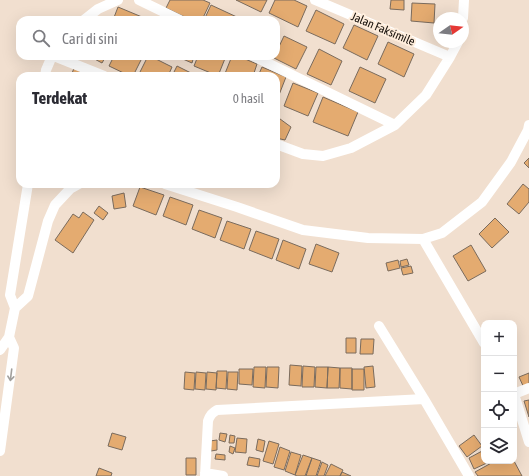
<!DOCTYPE html>
<html lang="id">
<head>
<meta charset="utf-8">
<style>
	:root { --surface:#fff; --page:#f7f7f7; --text:#2b2b33; --muted:#7c7c81; --line:#e1e1e2 }
	body { margin:0; font-family:"Asap Condensed",sans-serif; background:var(--page); color:var(--text) }
	.controls { position:absolute; right:12px; bottom:12px; display:grid; overflow:hidden; border-radius:8px; box-shadow:0 4px 16px #0002 }
	.controls button { width:36px; height:36px; display:grid; place-items:center; padding:0; border:0; border-bottom:1px solid var(--line); background:var(--surface); color:var(--text); font:20px sans-serif }
	.compass { position:absolute; left:433px; top:12px; width:36px; height:36px; border-radius:50%; background:var(--surface); box-shadow:0 4px 16px #0002; rotate:76deg }
	.list { margin:0; padding:0; list-style:none }
	h2 { display:flex; justify-content:space-between; align-items:center; height:52px; margin:0; padding:0 16px; font-size:17px }
	h2 small { font-size:13px; font-weight:400; color:var(--muted) }
	.icon { flex:none; width:22px; height:22px; fill:none; stroke:currentColor; stroke-width:2; stroke-linecap:round; stroke-linejoin:round }
	.map { position:relative; flex:none; width:529px; height:476px; overflow:hidden }
	.search { position:absolute; background:var(--surface); box-shadow:0 4px 16px #0002; left:16px; top:16px; width:264px; height:44px; display:flex; align-items:center; gap:10px; box-sizing:border-box; padding:0 14px; border-radius:12px; color:var(--muted); font-size:15px }
	.panel { position:absolute; background:var(--surface); box-shadow:0 4px 16px #0002; left:16px; top:72px; width:264px; height:116px; border-radius:12px }
	.map>svg:first-child { display:block }
	.building { fill:#e4ab70; stroke:#7a6b5d }
	.lines { fill:none; stroke-linecap:round; stroke-linejoin:round }
	.minor { stroke:#fff; stroke-width:10 }
	.oneway { stroke:#a2a09d }
	.labels { text-anchor:middle; stroke-width:4; stroke-linejoin:round; paint-order:stroke }
	.street-label { font-size:12px; fill:#17110b; stroke:#feeddc }
</style>
</head>
<body>
<div class="map">
<svg width="529" height="476" viewBox="0 0 529 476">
	<rect width="100%" height="100%" fill="#f1dfcf"/>
	<!-- building -->
	<path class="building" d="M170 0H203L210 3 202 20H191L166 8Z
		M236 0H267L261 12Z
		M275 0H294L307 6 298 27 269 13Z
		M391 0H404V10L390 9Z
		M412 3 435 4 434 23 411 21Z
		M211 5 239 18V20H204Z
		M118 7 142 17 141 20H113Z
		M316 10 344 24 335 44 306 31Z
		M354 25 378 36 367 60 343 48Z
		M284 36 307 47 296 69 274 58 275 56H276V53Z
		M388 42 414 54 404 77 378 64Z
		M319 49 342 61 331 85 307 74Z
		M89 56H106L102 63Z
		M114 56H143L133 76H130L109 66Z
		M148 56H150L172 67 168 76H138Z
		M176 56H194L192 63Z
		M198 56H226L218 76 194 66Z
		M232 56H238L257 64 253 76H224Z
		M177 66 197 76H172Z
		M262 67 286 77 277 100 276 76H258Z
		M360 67 386 79 375 103 349 91Z
		M74 68 95 76H71Z
		M293 83 318 93 308 116 284 106Z
		M323 97 358 112 348 136 313 122Z
		M276 116 291 127 285 140 276 138Z
		M529 158V168L524 163Z
		M523 184 529 189V202L519 214 507 204Z
		M140 187 164 195 156 215 133 206Z
		M124 193 126 207 114 209 112 196Z
		M170 197 193 205 186 225 163 216Z
		M99 206 108 213 103 220 94 213Z
		M199 210 222 218 215 238 192 229Z
		M83 212 94 220 73 253 55 240 73 214 79 218Z
		M495 218 509 232 492 248 479 234Z
		M227 221 251 229 244 249 220 240Z
		M256 231 279 239 272 259 249 250Z
		M283 240 306 249 299 269 276 260Z
		M316 244 339 253 332 272 309 264Z
		M471 245 486 271 468 281 453 256Z
		M407 259 409 265 401 267 400 261Z
		M398 260 400 268 388 271 386 263Z
		M411 266 413 273 403 275 401 268Z
		M346 338H356V353H346Z
		M361 339H374L373 354H360Z
		M290 365 302 366 301 386 289 385Z
		M303 366 315 367 314 387H302Z
		M373 366 375 387 366 388 364 367Z
		M254 367H266L265 388 253 387Z
		M267 367H279L278 388 266 387Z
		M316 367H328L327 388 315 387Z
		M328 367 340 368 339 388H327Z
		M340 368H352V389L340 388Z
		M239 369H253L252 385 239 384Z
		M352 369H364V390H352Z
		M217 371H227L226 389 216 388Z
		M185 372 195 373 194 390 184 389Z
		M196 372 206 373 205 390 195 389Z
		M207 372 217 373 216 390 206 389Z
		M228 372H238L237 390 227 389Z
		M529 373V386L524 388 519 377Z
		M529 400V417L524 401Z
		M112 433 126 437 122 450 108 446Z
		M220 433 227 434 225 442 219 440Z
		M230 435 235 436 234 443H229Z
		M474 435 482 446 467 457 459 446Z
		M237 438 247 439 246 453 235 452Z
		M258 439 265 441 263 452 256 450Z
		M217 440V450L211 451 210 441Z
		M269 441 279 444 273 464 263 461Z
		M230 446 235 448 233 454 229 452Z
		M280 447 290 451 284 470 274 467Z
		M484 450V461L489 462 474 469 469 458Z
		M291 452 301 455 295 475 285 471Z
		M216 454 225 455V460L215 459Z
		M303 455 312 458 305 476H297L295 475Z
		M249 457 260 459 259 467 247 465Z
		M186 458H196V475H186Z
		M312 458 321 461 316 476H306Z
		M495 461H514L522 476H478L475 472Z
		M322 462 328 465 324 476H317Z
		M331 464 343 470 340 476H325Z
		M99 468 112 473 111 476H96Z
		M342 472 351 476H340Z"/>
	<g class="lines">
		<!-- minor -->
		<path class="minor" d="M139 0 180 20
			M315 0 450 57
			M463 18 464 0
			M84 20 98 9 118 0
			M54 56 104 76
			M253 56 395 125
			M45 76 46 70 52 56
			M276 144 303 154 323 156 351 148 395 125 426 95 450 57 458 42
			M165 184 237 207 303 230 368 238 423 239 442 233 482 202 511 162 528 130 529 125
			M423 239 484 343
			M15 308 28 296 48 221 55 205 70 189 79 184
			M0 350 9 337 15 308 10 295 28 184
			M514 394 529 442
			M514 394 529 388
			M424 399 469 476
			M0 451 14 348 9 337
			M205 473 223 476
			M205 476 208 421C210 415 212 413 217 410L424 399 379 326"/>
	</g>
	<!-- one-way arrows -->
	<defs><path id="oneway-shaft" d="M-6 0H5M1.5-3L5.5 0L1.5 3" fill="none" stroke-width="1.6" stroke-linecap="round" stroke-linejoin="round"/></defs>
	<use class="oneway" href="#oneway-shaft" transform="translate(11 375) rotate(97)"/>
	<g class="labels">
		<!-- street labels -->
		<g class="street-label">
			<text transform="translate(383 29) rotate(23)" y="4">Jalan Faksimile</text>
		</g>
	</g>
</svg>
<div class="controls">
<button>+</button>
<button>−</button>
<button><svg class="icon" aria-label="locate" viewBox="0 0 24 24"><circle cx="12" cy="12" r="6"/><path d="M12 2v4M12 18v4M2 12h4M18 12h4"/></svg></button>
<button><svg class="icon" aria-label="layers" viewBox="0 0 24 24"><path d="M12 4l9 5-9 5-9-5zM3 14l9 5 9-5"/></svg></button>
</div>
<svg class="compass" viewBox="-18 -18 36 36"><path d="M0-13l5 13h-10z" fill="#e53935"/><path d="M0 13l5-13h-10z" fill="#7c7c81"/></svg>
<div class="search"><svg class="icon" aria-label="search" viewBox="0 0 24 24"><circle cx="10" cy="10" r="6"/><path d="M15 15l6 6"/></svg>Cari di sini</div>
<section class="panel">
<h2>Terdekat<small>0 hasil</small></h2>
<ul class="list">
</ul>
</section>
</div>
</body>
</html>
